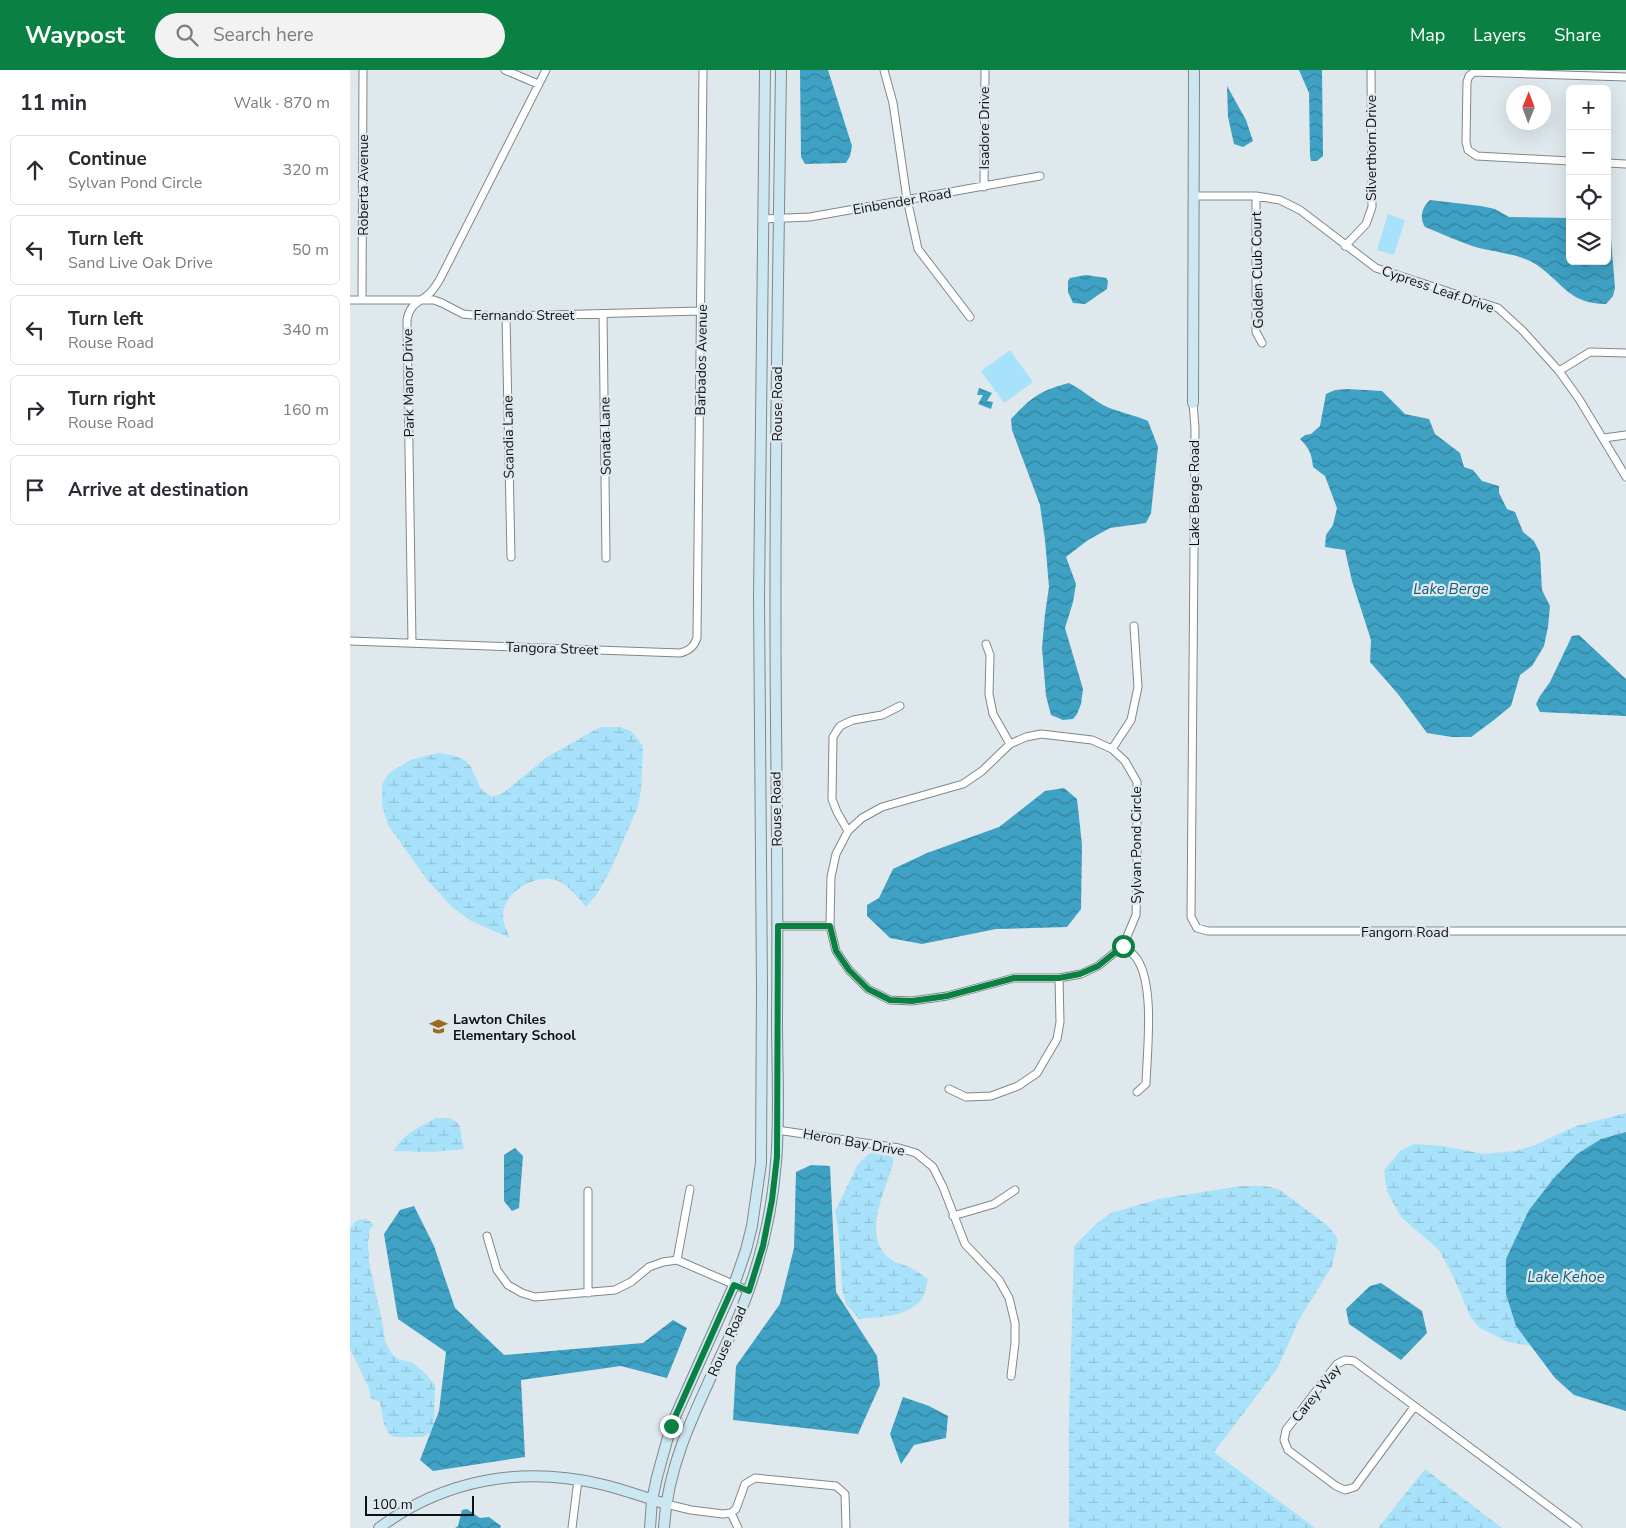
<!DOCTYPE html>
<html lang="en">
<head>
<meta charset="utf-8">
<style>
	:root { --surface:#fff; --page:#f2f2f3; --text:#2b2b33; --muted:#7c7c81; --line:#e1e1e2; --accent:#0b8043 }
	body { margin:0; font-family:"Nunito Sans",sans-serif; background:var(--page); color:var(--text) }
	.controls { position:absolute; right:15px; top:15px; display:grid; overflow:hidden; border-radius:8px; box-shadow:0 5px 20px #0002 }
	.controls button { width:45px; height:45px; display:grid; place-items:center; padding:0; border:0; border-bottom:1px solid var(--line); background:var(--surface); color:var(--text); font:25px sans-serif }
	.compass { position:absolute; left:1156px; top:15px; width:45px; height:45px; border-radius:50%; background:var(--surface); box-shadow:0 5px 20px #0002; rotate:1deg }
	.scale { position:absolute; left:15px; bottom:12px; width:109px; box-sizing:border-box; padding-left:5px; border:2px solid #0e1112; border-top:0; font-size:14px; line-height:18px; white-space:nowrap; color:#0e1112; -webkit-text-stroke:4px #dfe8ec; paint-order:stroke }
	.stop { position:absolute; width:15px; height:15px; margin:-11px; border:4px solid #0b8043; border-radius:50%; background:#fff }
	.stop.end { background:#0b8043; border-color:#fff; box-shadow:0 1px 5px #0008 }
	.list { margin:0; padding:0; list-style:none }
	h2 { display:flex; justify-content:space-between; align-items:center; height:65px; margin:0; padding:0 20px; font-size:21px }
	h2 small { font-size:16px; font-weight:400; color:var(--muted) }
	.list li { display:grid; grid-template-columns:32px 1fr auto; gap:15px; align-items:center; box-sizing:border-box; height:70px; margin:0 10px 10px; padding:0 10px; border:1px solid var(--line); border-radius:8px }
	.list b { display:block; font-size:19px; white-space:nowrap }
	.list p { margin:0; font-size:16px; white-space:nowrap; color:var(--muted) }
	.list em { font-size:16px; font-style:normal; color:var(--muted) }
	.icon { flex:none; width:28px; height:28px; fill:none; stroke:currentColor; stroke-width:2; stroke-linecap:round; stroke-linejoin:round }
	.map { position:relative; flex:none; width:1276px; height:1458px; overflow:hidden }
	header { display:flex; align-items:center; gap:30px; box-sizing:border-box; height:70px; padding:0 25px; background:var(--accent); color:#fff }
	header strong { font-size:24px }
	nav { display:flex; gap:28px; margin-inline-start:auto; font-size:18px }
	.search { width:350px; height:45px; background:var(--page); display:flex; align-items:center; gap:12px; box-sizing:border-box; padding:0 18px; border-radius:28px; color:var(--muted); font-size:19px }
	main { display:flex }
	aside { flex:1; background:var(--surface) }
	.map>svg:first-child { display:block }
	.wetland { fill:url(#wetland-marsh) }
	.park { fill:#a8e2fa }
	.water { fill:url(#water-waves) }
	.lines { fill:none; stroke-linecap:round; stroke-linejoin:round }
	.street-casing { stroke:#7f888b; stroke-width:9 }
	.secondary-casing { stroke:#7f888b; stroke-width:12 }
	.street { stroke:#fff; stroke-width:7 }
	.secondary { stroke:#cce7f1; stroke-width:10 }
	.route { stroke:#0b8043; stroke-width:6 }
	.labels { text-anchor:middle; stroke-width:4.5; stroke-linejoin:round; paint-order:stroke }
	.street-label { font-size:14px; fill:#0e1112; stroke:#dfe8ec }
	.poi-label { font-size:14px; font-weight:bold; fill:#0e1112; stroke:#dfe8ec; text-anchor:start }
	.water-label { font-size:15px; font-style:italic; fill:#105e76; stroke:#dfe8ec }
</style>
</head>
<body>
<header>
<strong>Waypost</strong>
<div class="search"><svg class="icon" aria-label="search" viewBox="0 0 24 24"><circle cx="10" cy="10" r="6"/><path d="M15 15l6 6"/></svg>Search here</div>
<nav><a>Map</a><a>Layers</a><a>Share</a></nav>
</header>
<main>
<aside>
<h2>11 min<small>Walk · 870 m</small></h2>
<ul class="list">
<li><svg class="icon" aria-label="ahead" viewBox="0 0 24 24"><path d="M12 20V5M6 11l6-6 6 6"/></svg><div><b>Continue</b><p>Sylvan Pond Circle</p></div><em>320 m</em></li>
<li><svg class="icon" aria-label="left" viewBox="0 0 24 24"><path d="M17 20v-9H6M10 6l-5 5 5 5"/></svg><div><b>Turn left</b><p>Sand Live Oak Drive</p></div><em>50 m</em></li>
<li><svg class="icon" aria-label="left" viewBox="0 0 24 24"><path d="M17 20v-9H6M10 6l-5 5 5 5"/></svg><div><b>Turn left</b><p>Rouse Road</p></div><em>340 m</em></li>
<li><svg class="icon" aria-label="right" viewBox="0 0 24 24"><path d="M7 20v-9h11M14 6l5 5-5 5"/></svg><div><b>Turn right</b><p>Rouse Road</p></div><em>160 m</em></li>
<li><svg class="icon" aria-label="arrive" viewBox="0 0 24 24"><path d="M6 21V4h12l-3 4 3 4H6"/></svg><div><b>Arrive at destination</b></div></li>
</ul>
</aside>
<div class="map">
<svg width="1276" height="1458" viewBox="0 0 1276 1458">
	<defs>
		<pattern id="wetland-marsh" width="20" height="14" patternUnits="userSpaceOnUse" patternTransform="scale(1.25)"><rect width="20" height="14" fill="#a8e2fa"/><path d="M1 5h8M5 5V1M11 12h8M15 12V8" fill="none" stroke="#8fc1d5"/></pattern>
		<pattern id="water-waves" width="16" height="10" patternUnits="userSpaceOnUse" patternTransform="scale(1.25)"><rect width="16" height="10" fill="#3fa1c3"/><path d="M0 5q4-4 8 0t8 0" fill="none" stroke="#33829d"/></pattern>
	</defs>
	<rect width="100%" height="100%" fill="#dfe8ec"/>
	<!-- wetland -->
	<path class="wetland" d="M250 657H270L281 661 293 676 291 721 287 739 262 797 247 824 236 837C228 828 220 816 208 811 189 803 160 818 154 838 151 849 156 859 160 868L121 851 103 838 78 811 38 755 32 735V714L39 703 60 690 89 683 102 685 115 690 121 697 131 719 142 727 153 723 197 687Z
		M1276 1043V1062L1251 1069 1227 1084 1203 1109 1179 1140 1166 1256 1183 1276 1158 1272 1130 1258 1121 1248 1102 1204 1089 1180 1051 1147 1037 1121 1034 1100 1051 1080 1064 1074 1093 1076 1134 1084 1165 1081 1183 1076 1226 1056Z
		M86 1048H100L109 1054 114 1079 83 1082 44 1081C53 1064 69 1057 86 1048Z
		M520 1083 540 1086 543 1089V1094C534 1124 510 1170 543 1191 547 1194 551 1193 554 1195 563 1198 571 1204 578 1209 576 1214 576 1221 574 1225 563 1247 530 1247 509 1249L496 1234 492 1218 489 1166 485 1141 508 1094Z
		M890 1116H915L930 1120 978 1156 988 1169 982 1196 950 1248 927 1299 864 1382 965 1458H719V1354L724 1176 747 1153 761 1143 809 1129Z
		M16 1149 24 1155 20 1159 18 1172 19 1192 33 1256 35 1271 42 1284 48 1289 63 1293 74 1302 85 1315 84 1356 80 1363 72 1367H44L39 1364 34 1354 30 1332 21 1329 19 1318 0 1279V1159L7 1150Z
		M1075 1399 1152 1458H1028Z"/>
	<!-- park -->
	<path class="park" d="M1038 144 1055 150 1044 185 1027 180Z
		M660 280 683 312 654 333 631 301Z"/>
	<!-- water -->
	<path class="water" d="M450 0H478L502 76 500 86 496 93 455 94 451 87Z
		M949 0H972L973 86 967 91H961L960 86 959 23Z
		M877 16 896 50 903 71 893 77 884 74 878 47Z
		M1080 130 1131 136 1145 139 1159 147 1220 148V191H1257V143L1259 144 1265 218 1263 226 1256 234C1220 233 1216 217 1191 198 1173 184 1150 183 1129 178 1111 173 1093 164 1075 157 1069 148 1072 137 1080 130Z
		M736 205 756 208 758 211 757 219 735 234 723 233 718 222V211L720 208Z
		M719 313C731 319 741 328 753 335 764 341 785 345 798 351L808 377 801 443 796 453 760 458 738 470 716 487 726 514 723 532 715 558 733 619 731 634 727 644 723 649 713 650 701 645 696 626 692 578 695 544 699 517 695 470 690 435 662 360 661 349C682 327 689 321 719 313Z
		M629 318 642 323 637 331 643 332 641 339 628 334 633 325H627Z
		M997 319 1032 321 1055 344 1079 349 1085 364 1110 383 1114 397 1123 400 1132 411 1149 416V423L1157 439 1165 442 1173 462 1184 471 1190 483 1192 520 1200 536 1198 557 1194 576 1182 596 1170 605 1161 636 1144 650 1121 667H1102L1077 663 1048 624 1020 592 1021 570 1002 511 995 480 975 477 976 465 983 455 987 438 975 406 963 397C962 384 959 378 950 369L955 365 961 364 970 356 976 324 985 320Z
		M1229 565 1276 609V646L1190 642 1186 634 1190 626 1200 612 1222 566Z
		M714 718 727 729 732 775 731 839 717 857 646 859 572 874 540 868 517 846V835L529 828 543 799 577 783 649 757 695 721Z
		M1276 1062V1341L1224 1325 1205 1308 1166 1256 1156 1224V1189L1179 1140 1203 1109 1227 1084 1251 1069Z
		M165 1078 173 1086 169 1138 162 1141 154 1131V1085Z
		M461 1095 480 1096 486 1222 527 1286 530 1315 508 1364 383 1350 386 1296 430 1234 444 1178 446 1102Z
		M64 1136 84 1176 105 1238 154 1285 293 1273 323 1250 337 1258 317 1308 271 1296 171 1310 175 1387 83 1401 70 1390 89 1341 96 1282 48 1249 34 1164 50 1140Z
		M1031 1213 1072 1241 1077 1263 1051 1290 999 1254 996 1239 1020 1216Z
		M553 1327 579 1336 598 1346 596 1368 564 1375 551 1394 540 1364Z
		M117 1439 130 1448 139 1447 151 1456 150 1458H105L108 1456 112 1440Z"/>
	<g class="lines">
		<defs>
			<path id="street" d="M155 0 188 14
				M534 0 543 33 557 129 568 179 620 247
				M1220 91 1127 86 1118 80 1116 72 1117 12 1119 6 1124 2 1276 7
				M1257 93 1276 94
				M634 117 635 0
				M843 126H906L930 130 950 140 1026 198 1148 238 1173 261 1209 301 1229 329 1276 407
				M906 126V262L912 273
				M413 149 460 147 690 106
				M995 176 1016 154 1022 137 1021 0
				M0 230H84L92 233 113 244 123 245 156 246 351 241
				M12 230 13 0
				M253 244 256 488
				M156 246 161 487
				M1209 301 1240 282 1276 283
				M843 333 845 358 841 847 847 858 858 861H1276
				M1254 368 1276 365
				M0 571 330 583C339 581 344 577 347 568L353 0
				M62 573 57 250C60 233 69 233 80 223 84 219 87 214 90 209L196 0
				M636 574 640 585 639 624 643 644 660 674
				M691 664 742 670 762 679 775 691 787 712V812L786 845 773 876 748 896 731 904 709 908H664L597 926 562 931 540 930 518 919 499 900 486 881 480 856 481 807 486 784 498 761 512 748 532 737 613 714 632 701 660 674 676 667Z
				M762 679 781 650 788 617 784 556
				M498 761 487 742 482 729 483 667 490 656 503 650 532 645 550 636
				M428 856H480
				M773 876C777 880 784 884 787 889 805 916 797 981 796 1014L787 1022
				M599 1019 616 1027 641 1026 668 1016 687 1003 707 969 710 952 709 908
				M427 1060 549 1078 566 1083 583 1097 593 1117 615 1174 649 1210 659 1228 665 1253V1273L661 1306
				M603 1146 644 1134 665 1120
				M137 1166 147 1200 158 1215 172 1223 185 1227 265 1220 281 1212 299 1197 313 1192 327 1190 399 1221
				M327 1190 340 1119
				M238 1223V1121
				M1064 1337 1005 1417 995 1420 986 1416 938 1380 934 1370 936 1360 987 1294 995 1290 1004 1291 1228 1458
				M316 1434 341 1440 373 1444 381 1443 386 1439 395 1414 405 1408 486 1416 495 1424 496 1458
				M381 1443 388 1458
				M222 1458 228 1410"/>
			<path id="secondary" d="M843 333 844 0
				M29 1458C94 1409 172 1396 250 1414 272 1419 294 1427 316 1434
				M300 1458 302 1430 307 1407 321 1356 384 1215 396 1180 402 1156 411 1093 412 919 409 528 415 0
				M314 1458C318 1380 361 1313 390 1243 410 1194 422 1144 426 1092 430 1045 427 997 427 950 428 851 427 752 426 653 424 436 428 218 431 0"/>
		</defs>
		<!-- street casing -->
		<use href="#street" class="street-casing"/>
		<!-- secondary casing -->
		<use href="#secondary" class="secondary-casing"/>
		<!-- street -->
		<use href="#street" class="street"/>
		<!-- secondary -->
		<use href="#secondary" class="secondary"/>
	</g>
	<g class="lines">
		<!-- route -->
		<path class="route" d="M321 1356 384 1215 399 1221 413 1176 422 1130 427 1087 428 856H480L486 881 499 900 518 919 540 930 562 931 597 926 664 908H709L730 904 748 896 773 876"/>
	</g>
	<!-- icons -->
	<defs>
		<symbol id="school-bare" viewBox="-9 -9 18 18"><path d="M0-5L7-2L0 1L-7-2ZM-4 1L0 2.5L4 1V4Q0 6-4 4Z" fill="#9b6c1e" stroke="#dfe8ec" stroke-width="2.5" paint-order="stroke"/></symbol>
	</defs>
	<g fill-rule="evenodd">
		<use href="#school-bare" x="76" y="944" width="25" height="25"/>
	</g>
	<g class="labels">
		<!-- street labels -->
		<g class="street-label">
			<text transform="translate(634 58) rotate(-90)" y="5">Isadore Drive</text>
			<text transform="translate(1021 78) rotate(-90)" y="5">Silverthorn Drive</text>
			<text transform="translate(13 115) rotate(-90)" y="5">Roberta Avenue</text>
			<text transform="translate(552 131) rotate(-10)" y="5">Einbender Road</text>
			<text transform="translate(907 200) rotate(-91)" y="5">Golden Club Court</text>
			<text transform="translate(1088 219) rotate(19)" y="5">Cypress Leaf Drive</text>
			<text x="174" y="250">Fernando Street</text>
			<text transform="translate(351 290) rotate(-89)" y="5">Barbados Avenue</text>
			<text transform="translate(58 313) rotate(-91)" y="5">Park Manor Drive</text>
			<text transform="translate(427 334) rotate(-90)" y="5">Rouse Road</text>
			<text transform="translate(255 366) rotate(-91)" y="5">Sonata Lane</text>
			<text transform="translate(158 367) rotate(-91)" y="5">Scandia Lane</text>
			<text transform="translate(844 423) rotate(-90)" y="5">Lake Berge Road</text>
			<text transform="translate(202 578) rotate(2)" y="5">Tangora Street</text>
			<text transform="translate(426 739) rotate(-91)" y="5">Rouse Road</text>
			<text transform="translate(786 775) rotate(-90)" y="5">Sylvan Pond Circle</text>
			<text x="1055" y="867">Fangorn Road</text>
			<text transform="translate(504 1072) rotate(10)" y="5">Heron Bay Drive</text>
			<text transform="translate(377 1271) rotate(-66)" y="5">Rouse Road</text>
			<text transform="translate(966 1323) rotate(-51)" y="5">Carey Way</text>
		</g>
		<!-- poi labels -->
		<g class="poi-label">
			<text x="103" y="954">Lawton Chiles<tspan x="103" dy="16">Elementary School</tspan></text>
		</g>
		<!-- water labels -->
		<g class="water-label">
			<text x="1101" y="524">Lake Berge</text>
			<text x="1216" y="1212">Lake Kehoe</text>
		</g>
	</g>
</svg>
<div class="controls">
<button>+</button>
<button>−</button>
<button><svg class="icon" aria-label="locate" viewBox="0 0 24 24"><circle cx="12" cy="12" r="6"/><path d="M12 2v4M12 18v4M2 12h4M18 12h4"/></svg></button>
<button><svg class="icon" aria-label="layers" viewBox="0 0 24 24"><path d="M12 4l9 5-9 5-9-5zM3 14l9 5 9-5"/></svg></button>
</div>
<svg class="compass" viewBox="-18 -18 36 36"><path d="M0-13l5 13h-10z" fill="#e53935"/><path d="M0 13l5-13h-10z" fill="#7c7c81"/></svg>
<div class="scale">100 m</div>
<div class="stop" style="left:773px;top:876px"></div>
<div class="stop end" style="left:321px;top:1356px"></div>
</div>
</main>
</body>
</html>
